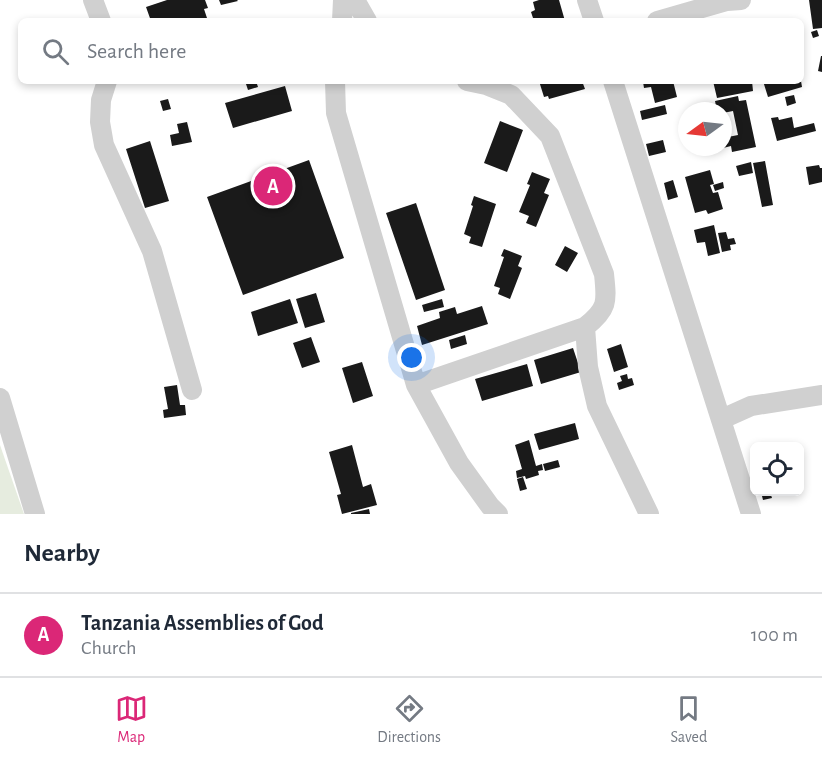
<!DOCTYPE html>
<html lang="en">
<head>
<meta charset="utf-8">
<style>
	:root { --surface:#fff; --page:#f2f2f3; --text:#1f2937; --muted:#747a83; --line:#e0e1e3; --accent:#db2777 }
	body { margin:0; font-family:"Alegreya Sans",sans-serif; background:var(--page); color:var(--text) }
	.controls { position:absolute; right:18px; bottom:18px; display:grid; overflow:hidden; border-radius:9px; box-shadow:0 3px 9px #0003 }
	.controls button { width:54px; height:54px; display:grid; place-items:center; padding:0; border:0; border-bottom:2px solid var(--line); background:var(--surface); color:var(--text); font:30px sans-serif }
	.compass { position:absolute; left:678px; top:102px; width:54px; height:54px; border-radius:50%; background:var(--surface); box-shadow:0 3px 9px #0003; rotate:255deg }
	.you { position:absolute; left:412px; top:358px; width:21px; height:21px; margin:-15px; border:4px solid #fff; border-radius:50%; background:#1a73e8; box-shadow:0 0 0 9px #1a73e833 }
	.badge { display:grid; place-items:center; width:39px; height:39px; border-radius:50%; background:var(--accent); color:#fff; font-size:20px; font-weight:700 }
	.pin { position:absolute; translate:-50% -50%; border:3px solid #fff; box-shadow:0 2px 6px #0006 }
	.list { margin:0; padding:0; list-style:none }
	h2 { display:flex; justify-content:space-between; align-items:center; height:78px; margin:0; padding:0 24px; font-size:26px }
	h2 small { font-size:20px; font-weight:400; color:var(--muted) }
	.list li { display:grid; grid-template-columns:39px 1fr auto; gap:18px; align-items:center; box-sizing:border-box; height:84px; padding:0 24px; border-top:2px solid var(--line) }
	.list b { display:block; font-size:22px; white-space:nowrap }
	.list p { margin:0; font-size:20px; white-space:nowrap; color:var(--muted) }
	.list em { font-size:20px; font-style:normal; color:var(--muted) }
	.icon { flex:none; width:33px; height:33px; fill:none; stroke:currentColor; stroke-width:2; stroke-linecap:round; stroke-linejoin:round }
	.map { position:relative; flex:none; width:822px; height:514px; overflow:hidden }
	.search { position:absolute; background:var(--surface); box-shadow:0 3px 9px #0003; left:18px; right:18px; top:18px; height:66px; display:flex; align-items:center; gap:15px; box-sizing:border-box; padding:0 21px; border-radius:9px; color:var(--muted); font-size:22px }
	.sheet { height:162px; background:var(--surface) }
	nav { display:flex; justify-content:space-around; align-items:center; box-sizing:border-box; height:84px; border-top:2px solid var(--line); background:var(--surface); font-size:16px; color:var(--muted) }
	nav a { display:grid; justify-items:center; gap:3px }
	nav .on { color:var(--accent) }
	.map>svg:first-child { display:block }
	.green { fill:#e6ecdf }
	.building { fill:#1a1a1a }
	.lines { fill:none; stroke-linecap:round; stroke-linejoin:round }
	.minor { stroke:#d0d0d0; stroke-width:20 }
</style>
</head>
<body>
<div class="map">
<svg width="822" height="514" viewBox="0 0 822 514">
	<rect width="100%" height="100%" fill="#fff"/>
	<!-- green -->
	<path class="green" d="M0 445 24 514H0Z"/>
	<!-- building -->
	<path class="building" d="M167 0H205L208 8 204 9 207 18 198 21H151L146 7Z
		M219 0H237L238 1 221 5Z
		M539 0H559L565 21H534L531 12 535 10 533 2Z
		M809 0H822V28L813 29Z
		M817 30 819 36 813 38 811 32Z
		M821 56H822V72L818 71Z
		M245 81H256L258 87 248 90Z
		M539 81H582L585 89 549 99 548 96 544 97Z
		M647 81H673L677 97 655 103 651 87 644 88 643 82Z
		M713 81H752L753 91 717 98Z
		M763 81H801L802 87 768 97Z
		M285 86 292 111 233 128 225 103Z
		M794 95 796 103 787 106 785 97Z
		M738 96 739 101 746 100 756 147 732 152 731 146 723 148V138L738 135 733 111 723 113V111H717L715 101Z
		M168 99 171 109 163 111 160 101Z
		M665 105 667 114 642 120 640 111Z
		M778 117 779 120 792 117 794 128 814 123 816 131 777 141 771 118Z
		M727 119 731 130 723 133V121Z
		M500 121 523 130 507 172 484 163Z
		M187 122 192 142 172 146 170 135 179 133 177 124Z
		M663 140 666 152 649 156 646 144Z
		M150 141 169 201 145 208 126 149Z
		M309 160 344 258 243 295 207 197Z
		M765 161 773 205 762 207 753 163Z
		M751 162 753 173 739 176 736 166Z
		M819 165 820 168H822V182L809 185 806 167Z
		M710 170 714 184 710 185 713 193 718 192 723 209 708 214 706 210 695 213 685 177Z
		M532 172 550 179 544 193 549 195 536 227 526 223 529 216 519 212 530 185 527 184Z
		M673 180 678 197 668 200 664 183Z
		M723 182 724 188 715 191 713 185Z
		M474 196 496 204 482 247 469 243 471 237 464 234 473 206 471 205Z
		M416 203 445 290 416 300 386 213Z
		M714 225 720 253 708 256 705 242 697 243 694 230Z
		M726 232 728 239 734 238 736 244 730 245 731 250 722 252 718 233Z
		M565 246 578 253 567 272 555 265Z
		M504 249 522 256 518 266 522 268 510 299 498 294 500 288 494 286 504 257 501 256Z
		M316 293 325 322 305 328 296 299Z
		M290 299 298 323 258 336 251 312Z
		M442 299 444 307 424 312 422 305Z
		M482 306 488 324 422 345 417 326 440 318 439 312 455 307 457 314Z
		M465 335 467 344 451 349 449 340Z
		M311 337 320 362 302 368 293 343Z
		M621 344 628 367 614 372 607 349Z
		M573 348 581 372 541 384 534 360Z
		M362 362 373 396 353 403 342 368Z
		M527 364 533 386 482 401 475 379Z
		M627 374 628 379 632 378 634 385 619 390 617 383 622 381 620 376Z
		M177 385 180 405H185L186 415 164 418 163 410 168 409 164 387Z
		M575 423 579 439 539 450 534 434Z
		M529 440 536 466 542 464 543 470 538 471 539 475 526 479 525 476 517 478 516 471 522 469 515 445Z
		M352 445 363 487 371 484 377 505 342 514 337 495 341 494 329 452Z
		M558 460 560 467 545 471 543 464Z
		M523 477 527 489 520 491 517 479Z
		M761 492H770L772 498 763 500Z
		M369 509 370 514H351V513Z"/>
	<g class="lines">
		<!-- minor -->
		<path class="minor" d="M93 0 101 21
			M355 0 367 21
			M587 0 594 21
			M342 21 343 0
			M657 21 727 1 741 0
			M107 81 101 100 100 122 104 145 152 251 192 390
			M335 81 336 113 416 385 459 463 490 506 498 514
			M613 81 751 514
			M585 327 588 367 597 406 649 514
			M416 385 585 327C608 309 607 302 604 274L550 136 511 95 486 85 467 81
			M0 398 35 514
			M722 419 751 406 822 395"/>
	</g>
</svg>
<div class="controls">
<button><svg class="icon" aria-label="locate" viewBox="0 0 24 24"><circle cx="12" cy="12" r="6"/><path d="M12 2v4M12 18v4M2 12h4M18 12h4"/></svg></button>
</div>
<svg class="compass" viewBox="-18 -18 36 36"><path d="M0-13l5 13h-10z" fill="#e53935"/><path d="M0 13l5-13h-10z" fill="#747a83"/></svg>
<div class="you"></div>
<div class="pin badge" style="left:273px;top:186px">A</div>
<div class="search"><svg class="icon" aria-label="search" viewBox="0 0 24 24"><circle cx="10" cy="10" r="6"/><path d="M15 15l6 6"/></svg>Search here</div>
</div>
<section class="sheet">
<h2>Nearby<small></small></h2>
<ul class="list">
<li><span class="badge">A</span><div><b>Tanzania Assemblies of God</b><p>Church</p></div><em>100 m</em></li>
</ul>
</section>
<nav>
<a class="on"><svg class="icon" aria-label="map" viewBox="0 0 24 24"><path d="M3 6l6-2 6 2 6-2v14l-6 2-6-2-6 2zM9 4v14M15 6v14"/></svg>Map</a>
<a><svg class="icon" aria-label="directions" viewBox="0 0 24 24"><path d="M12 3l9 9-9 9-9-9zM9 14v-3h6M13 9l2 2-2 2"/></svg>Directions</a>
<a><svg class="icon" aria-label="saved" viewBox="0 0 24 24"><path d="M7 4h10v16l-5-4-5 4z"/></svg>Saved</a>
</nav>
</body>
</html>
